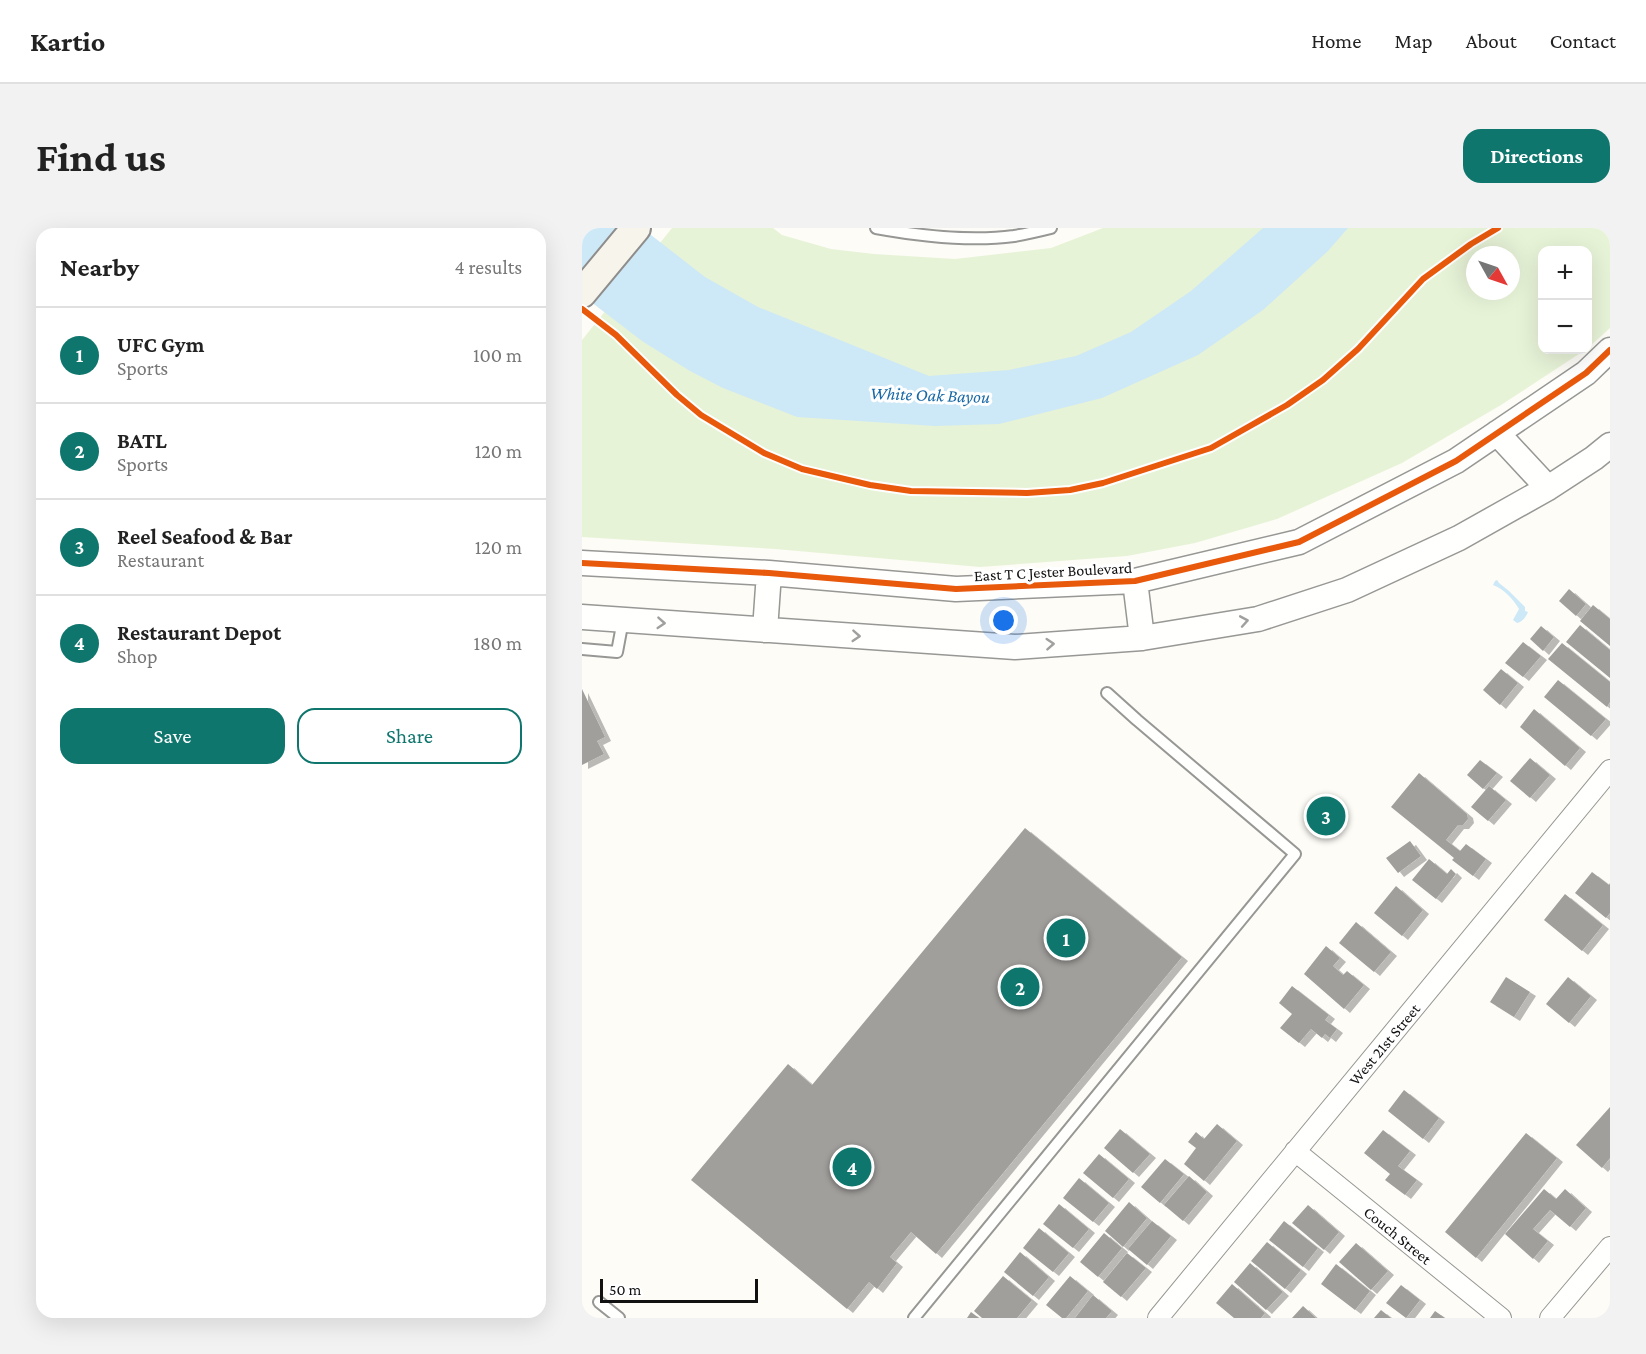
<!DOCTYPE html>
<html lang="en">
<head>
<meta charset="utf-8">
<style>
	:root { --surface:#fff; --page:#f2f2f2; --text:#222; --muted:#767676; --line:#e0e0e0; --accent:#0f766e }
	body { margin:0; font-family:"Crimson Pro",serif; background:var(--page); color:var(--text) }
	.controls { position:absolute; right:18px; top:18px; display:grid; overflow:hidden; border-radius:12px; box-shadow:0 6px 24px #0002 }
	.controls button { width:54px; height:54px; display:grid; place-items:center; padding:0; border:0; border-bottom:2px solid var(--line); background:var(--surface); color:var(--text); font:30px sans-serif }
	.compass { position:absolute; left:884px; top:18px; width:54px; height:54px; border-radius:50%; background:var(--surface); box-shadow:0 6px 24px #0002; rotate:130deg }
	.scale { position:absolute; left:18px; bottom:15px; width:158px; box-sizing:border-box; padding-left:6px; border:3px solid #111; border-top:0; font-size:16px; line-height:21px; white-space:nowrap; color:#111; -webkit-text-stroke:4px #fff; paint-order:stroke }
	.you { position:absolute; left:422px; top:393px; width:21px; height:21px; margin:-15px; border:4px solid #fff; border-radius:50%; background:#1a73e8; box-shadow:0 0 0 9px #1a73e833 }
	.badge { display:grid; place-items:center; width:39px; height:39px; border-radius:50%; background:var(--accent); color:#fff; font-size:20px; font-weight:700 }
	.pin { position:absolute; translate:-50% -50%; border:3px solid #fff; box-shadow:0 2px 6px #0006 }
	.list { margin:0; padding:0; list-style:none }
	h2 { display:flex; justify-content:space-between; align-items:center; height:78px; margin:0; padding:0 24px; font-size:26px }
	h2 small { font-size:20px; font-weight:400; color:var(--muted) }
	.list li { display:grid; grid-template-columns:39px 1fr auto; gap:18px; align-items:center; box-sizing:border-box; height:96px; padding:0 24px; border-top:2px solid var(--line) }
	.list b { display:block; font-size:22px; white-space:nowrap }
	.list p { margin:0; font-size:20px; white-space:nowrap; color:var(--muted) }
	.list em { font-size:20px; font-style:normal; color:var(--muted) }
	.actions { display:flex; gap:12px; padding:18px 24px }
	.actions a { flex:1; padding:14px 0; border:2px solid var(--accent); border-radius:18px; text-align:center; font-size:21px; color:var(--accent) }
	.actions .main { background:var(--accent); color:#fff }
	.map { position:relative; flex:none; width:1028px; height:1090px; overflow:hidden; border-radius:18px }
	header { display:flex; align-items:center; gap:36px; box-sizing:border-box; height:84px; padding:0 30px; background:var(--surface); border-bottom:2px solid var(--line) }
	header strong { font-size:28px }
	nav { display:flex; gap:33px; margin-inline-start:auto; font-size:21px }
	.intro { display:flex; align-items:center; justify-content:space-between; box-sizing:border-box; height:144px; padding:0 36px }
	h1 { margin:0; font-size:42px }
	.button { padding:15px 27px; border-radius:18px; background:var(--accent); color:#fff; font-size:21px; font-weight:700 }
	main { display:flex; gap:36px; padding:0 36px }
	aside { flex:1; background:var(--surface); border-radius:18px; box-shadow:0 6px 24px #0002 }
	.map>svg:first-child { display:block }
	.green { fill:#e7f3d7; fill-rule:evenodd }
	.water { fill:#cde8f7 }
	.building { fill:#a19f9c; filter:url(#shadow) }
	.lines { fill:none; stroke-linecap:round; stroke-linejoin:round }
	.service-casing { stroke:#979795; stroke-width:14 }
	.minor-casing { stroke:#979795; stroke-width:22 }
	.tertiary-casing { stroke:#979795; stroke-width:27 }
	.secondary-casing { stroke:#8e8d8b; stroke-width:32 }
	.service { stroke:#fffffe; stroke-width:10 }
	.minor { stroke:#fffffe; stroke-width:20 }
	.tertiary { stroke:#fffffe; stroke-width:24 }
	.secondary { stroke:#f6f4eb; stroke-width:28 }
	.cycleway-casing { stroke:#fff; stroke-width:10 }
	.cycleway { stroke:#e8590c; stroke-width:6 }
	.oneway { stroke:#a0a09f }
	.labels { text-anchor:middle; stroke-width:6; stroke-linejoin:round; paint-order:stroke }
	.street-label { font-size:16px; fill:#111; stroke:#fff }
	.water-label { font-size:18px; font-style:italic; fill:#1768a6; stroke:#fff }
</style>
</head>
<body>
<header>
<strong>Kartio</strong>
<nav><a>Home</a><a>Map</a><a>About</a><a>Contact</a></nav>
</header>
<div class="intro"><h1>Find us</h1><a class="button">Directions</a></div>
<main>
<aside>
<h2>Nearby<small>4 results</small></h2>
<ul class="list">
<li><span class="badge">1</span><div><b>UFC Gym</b><p>Sports</p></div><em>100 m</em></li>
<li><span class="badge">2</span><div><b>BATL</b><p>Sports</p></div><em>120 m</em></li>
<li><span class="badge">3</span><div><b>Reel Seafood &amp; Bar</b><p>Restaurant</p></div><em>120 m</em></li>
<li><span class="badge">4</span><div><b>Restaurant Depot</b><p>Shop</p></div><em>180 m</em></li>
</ul>
<div class="actions"><a class="main">Save</a><a>Share</a></div>
</aside>
<div class="map">
<svg width="1028" height="1090" viewBox="0 0 1028 1090">
	<defs>
		<filter id="shadow"><feDropShadow dx="6" dy="4" stdDeviation="0" flood-color="#0004"/></filter>
	</defs>
	<rect width="100%" height="100%" fill="#fdfcf7"/>
	<!-- green -->
	<path class="green" d="M90 0H191L200 7 249 21 292 26 373 31 469 20 521 0H1028V100L1006 120 1005 22H960V122H1003L919 177 820 235 695 291 613 315 545 328 398 339 193 321 0 309V112ZM893 27H929V63H893Z"/>
	<!-- water -->
	<path class="water" d="M0 0H60L123 49 176 79 347 148 427 142 494 128 549 104 609 63 681 0H766L746 23 681 82 616 127 520 170 417 196 353 198 215 189 141 160 108 143 60 113 0 67Z
		M915 352 917 355 927 363 943 379V383L946 384C944 389 940 394 935 395L931 392 937 381C931 371 922 361 911 357L913 353Z"/>
	<!-- building -->
	<path class="building" d="M987 361 1004 376 994 388 977 373Z
		M1011 377 1028 391V418L998 393Z
		M998 397 1028 422V450L984 414Z
		M959 398 972 409 961 423 948 411Z
		M941 414 959 428 941 449 923 435Z
		M980 415 1028 454V474L1025 479 966 431Z
		M919 441 936 455 918 477 901 462Z
		M976 452 1024 491 1009 508 962 469Z
		M0 461 23 509 15 513 22 526 0 537Z
		M952 481 998 520 983 538 938 499Z
		M948 530 968 547 948 570 928 553Z
		M898 532 915 545 901 561 885 547Z
		M837 545 885 586 886 591 881 597H876L864 612 878 623 884 616 904 631 891 648 870 632 872 630 809 579Z
		M907 558 924 572 906 593 889 579Z
		M443 600 600 729 354 1026 329 1004 308 1029 315 1035 295 1061 287 1054 265 1081 109 952 206 836 230 857Z
		M828 613 839 628 816 645 804 630Z
		M847 631 865 646 869 641 874 646 854 671 830 652Z
		M1010 644 1027 657 1028 655V685L1024 690 993 665Z
		M814 658 841 682 820 708 792 685Z
		M983 666 1021 697 1000 723 962 692Z
		M774 694 809 724 792 744 757 715Z
		M744 718 758 730 751 738 761 747 765 743 782 757 762 781 722 746Z
		M924 749 948 764 932 789 908 774Z
		M986 749 1009 768 987 795 964 776Z
		M710 758 747 787 743 792 755 801 748 810 743 806 740 810 729 801 717 815 698 800 710 786 697 775Z
		M822 862 857 890 841 911 806 883Z
		M1028 879V930L1020 940 994 917Z
		M635 896 655 913 622 953 602 936 614 920 606 914 614 904 622 911Z
		M538 901 568 926 551 945 522 920Z
		M801 902 828 923 816 938 835 952 823 967 803 952 808 946 782 925Z
		M944 905 975 930 894 1030 863 1004Z
		M517 926 547 951 531 970 501 945Z
		M583 931 602 946 578 975 559 959Z
		M607 948 625 964 601 993 582 977Z
		M497 950 527 975 511 994 481 970Z
		M962 961 974 971 983 961 1004 980 988 999 968 982 951 1001 966 1013 951 1031 923 1006Z
		M547 974 565 990 541 1019 523 1003Z
		M477 976 507 1001 491 1020 461 996Z
		M726 977 757 1004 742 1022 710 995Z
		M570 993 589 1008 565 1037 546 1021Z
		M702 993 736 1020 721 1039 687 1012Z
		M457 1000 487 1025 471 1044 441 1020Z
		M522 1005 540 1020 516 1049 498 1034Z
		M685 1014 719 1042 703 1061 669 1033Z
		M774 1015 806 1043 789 1062 757 1034Z
		M438 1024 467 1049 451 1068 422 1044Z
		M545 1025 564 1040 539 1069 521 1054Z
		M668 1035 701 1064 684 1082 652 1054Z
		M754 1036 788 1063 773 1082 739 1056Z
		M421 1048 450 1072 435 1090H400L392 1083Z
		M488 1048 506 1063 484 1090H480L464 1077Z
		M650 1056 683 1085 679 1090H652L634 1075Z
		M819 1057 838 1072 824 1090 804 1075Z
		M511 1067 530 1083 524 1090H493Z
		M721 1078 734 1090H710Z
		M799 1082 809 1090H792Z
		M853 1083 863 1090H848Z
		M389 1084 397 1090H385Z"/>
	<g class="lines">
		<defs>
			<path id="service" d="M294 0C338 8 387 14 432 8 444 6 457 3 469 0
				M0 421 35 424 41 392
				M17 1074 37 1090
				M332 1090 713 626 555 492 525 465"/>
			<path id="minor" d="M713 923 919 1090
				M576 1090 1028 542
				M968 1090 1028 1019"/>
			<path id="tertiary" d="M915 205 966 260
				M0 335 187 345 374 361 553 353 717 314 874 233 1004 145 1028 122
				M553 353 560 410
				M0 389 433 419 560 410 676 391 765 362 877 310 966 260 1012 230 1028 217
				M183 402 187 345"/>
			<path id="secondary" d="M0 65 54 0"/>
		</defs>
		<!-- service casing -->
		<use href="#service" class="service-casing"/>
		<!-- minor casing -->
		<use href="#minor" class="minor-casing"/>
		<!-- tertiary casing -->
		<use href="#tertiary" class="tertiary-casing"/>
		<!-- secondary casing -->
		<use href="#secondary" class="secondary-casing"/>
		<!-- service -->
		<use href="#service" class="service"/>
		<!-- minor -->
		<use href="#minor" class="minor"/>
		<!-- tertiary -->
		<use href="#tertiary" class="tertiary"/>
		<!-- secondary -->
		<use href="#secondary" class="secondary"/>
		<defs>
			<path id="cycleway" d="M0 81 34 107 95 167 119 187 182 225 220 241 288 257 329 263 445 265 488 262 521 255 629 220 705 177 741 152 776 121 841 51 889 16 916 0
				M0 335 187 345 374 361 553 353 717 314 874 233 1004 145 1028 122"/>
		</defs>
		<!-- cycleway casing -->
		<use href="#cycleway" class="cycleway-casing"/>
		<!-- cycleway -->
		<use href="#cycleway" class="cycleway"/>
	</g>
	<!-- one-way arrows -->
	<defs><path id="oneway-chevron" d="M-2-3.5L2.5 0L-2 3.5" fill="none" stroke-width="1.6" stroke-linecap="round" stroke-linejoin="round" transform="scale(1.5)"/></defs>
	<g class="oneway">
		<use href="#oneway-chevron" transform="translate(662 393) rotate(-10)"/>
		<use href="#oneway-chevron" transform="translate(79 395) rotate(4)"/>
		<use href="#oneway-chevron" transform="translate(274 408) rotate(4)"/>
		<use href="#oneway-chevron" transform="translate(468 416) rotate(-4)"/>
	</g>
	<g class="labels">
		<!-- street labels -->
		<g class="street-label">
			<text transform="translate(471 343) rotate(-3)" y="6">East T C Jester Boulevard</text>
			<text transform="translate(802 816) rotate(-50)" y="6">West 21st Street</text>
			<text transform="translate(816 1007) rotate(39)" y="6">Couch Street</text>
		</g>
		<!-- water labels -->
		<g class="water-label">
			<text transform="translate(348 167) rotate(2)" y="6">White Oak Bayou</text>
		</g>
	</g>
</svg>
<div class="controls">
<button>+</button>
<button>−</button>
</div>
<svg class="compass" viewBox="-18 -18 36 36"><path d="M0-13l5 13h-10z" fill="#e53935"/><path d="M0 13l5-13h-10z" fill="#767676"/></svg>
<div class="scale">50 m</div>
<div class="you"></div>
<div class="pin badge" style="left:484px;top:710px">1</div>
<div class="pin badge" style="left:438px;top:759px">2</div>
<div class="pin badge" style="left:744px;top:588px">3</div>
<div class="pin badge" style="left:270px;top:939px">4</div>
</div>
</main>
</body>
</html>
